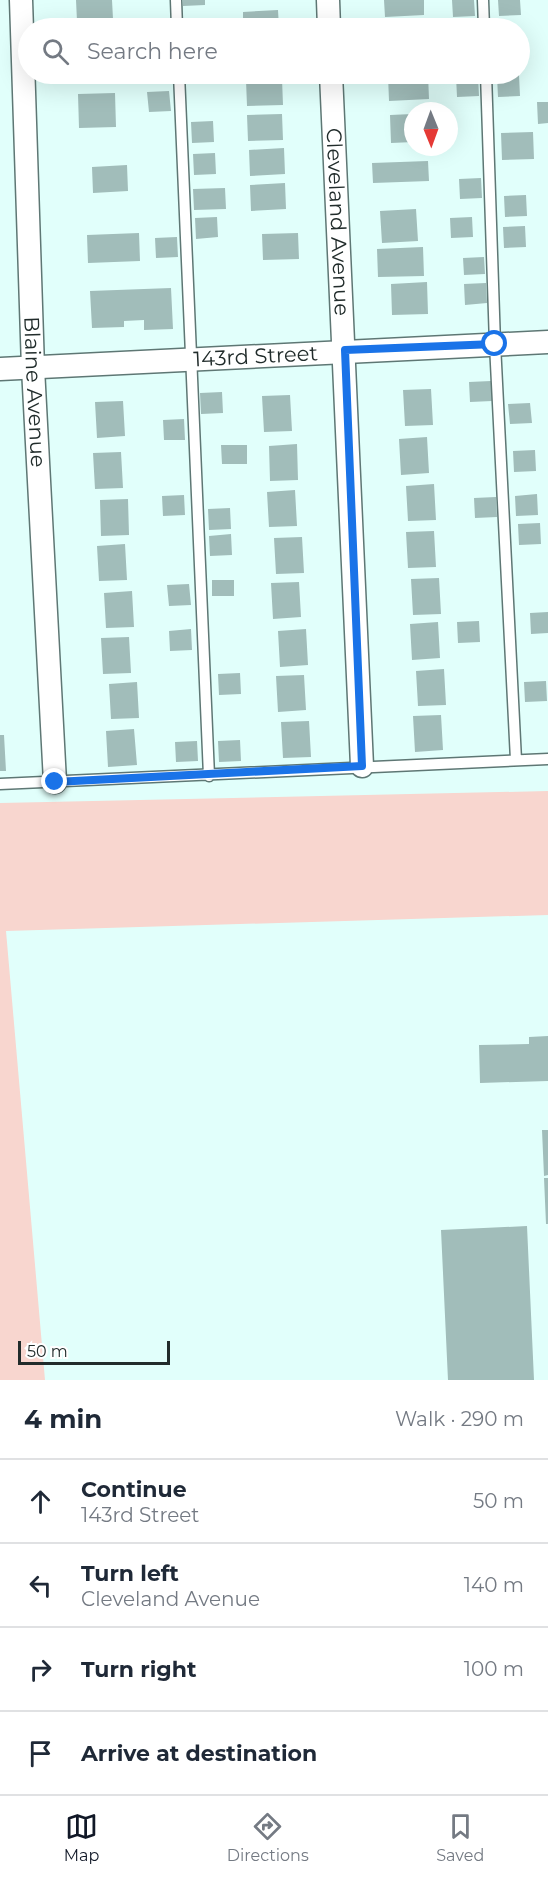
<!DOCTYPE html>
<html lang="en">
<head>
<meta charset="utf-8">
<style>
	:root { --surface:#fff; --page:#f2f2f3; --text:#1f2937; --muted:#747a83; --line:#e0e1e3; --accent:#111827 }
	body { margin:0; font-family:Montserrat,sans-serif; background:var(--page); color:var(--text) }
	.compass { position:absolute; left:404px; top:102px; width:54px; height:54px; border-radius:50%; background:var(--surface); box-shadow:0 6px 24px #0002; rotate:179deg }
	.scale { position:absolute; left:18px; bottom:15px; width:152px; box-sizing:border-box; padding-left:6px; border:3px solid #212c2b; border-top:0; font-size:16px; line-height:21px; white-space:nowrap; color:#212c2b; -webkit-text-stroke:4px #fff; paint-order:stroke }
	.stop { position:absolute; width:18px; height:18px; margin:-14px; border:4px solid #1a73e8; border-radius:50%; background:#fff }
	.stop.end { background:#1a73e8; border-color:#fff; box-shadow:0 2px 6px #0008 }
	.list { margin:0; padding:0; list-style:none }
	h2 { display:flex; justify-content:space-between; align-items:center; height:78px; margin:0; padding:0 24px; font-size:26px }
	h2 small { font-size:20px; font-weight:400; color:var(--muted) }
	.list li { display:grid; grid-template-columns:39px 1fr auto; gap:18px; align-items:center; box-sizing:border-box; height:84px; padding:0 24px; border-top:2px solid var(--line) }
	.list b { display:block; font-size:22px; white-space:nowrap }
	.list p { margin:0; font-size:20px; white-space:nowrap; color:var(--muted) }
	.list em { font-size:20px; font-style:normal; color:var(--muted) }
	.icon { flex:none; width:33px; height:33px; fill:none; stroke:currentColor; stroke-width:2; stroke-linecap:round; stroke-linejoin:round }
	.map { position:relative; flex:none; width:548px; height:1380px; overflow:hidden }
	.search { position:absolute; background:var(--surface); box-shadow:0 6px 24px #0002; left:18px; right:18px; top:18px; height:66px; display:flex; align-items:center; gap:15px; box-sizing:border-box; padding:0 21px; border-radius:33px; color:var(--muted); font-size:22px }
	.sheet { height:414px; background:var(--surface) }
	nav { display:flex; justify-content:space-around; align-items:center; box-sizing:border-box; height:84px; border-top:2px solid var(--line); background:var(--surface); font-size:16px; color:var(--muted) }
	nav a { display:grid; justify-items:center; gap:3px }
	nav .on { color:var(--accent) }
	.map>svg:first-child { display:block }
	.green { fill:#f8d6cf }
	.building { fill:#a1bdba }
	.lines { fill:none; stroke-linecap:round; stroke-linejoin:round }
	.lane-casing { stroke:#5e7774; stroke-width:13 }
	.street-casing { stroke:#5e7774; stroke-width:25 }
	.lane { stroke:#fff; stroke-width:10 }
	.street { stroke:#fff; stroke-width:22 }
	.route { stroke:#1a73e8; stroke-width:8 }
	.labels { text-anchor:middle; stroke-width:5; stroke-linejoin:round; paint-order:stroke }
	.street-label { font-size:21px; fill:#212c2b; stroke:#fff }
</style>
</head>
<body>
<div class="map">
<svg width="548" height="1380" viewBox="0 0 548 1380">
	<rect width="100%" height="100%" fill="#e1fffb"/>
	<!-- green -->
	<path class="green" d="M548 791V915L6 931 45 1380H0V803Z"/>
	<!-- building -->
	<path class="building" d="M76 0H112L113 19 77 21Z
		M183 0H205V5L183 6Z
		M384 0H424V15L385 17Z
		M452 0H474L475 16 453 17Z
		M498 0H520L521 15 499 16Z
		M278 10 279 28H243V12Z
		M213 18V28H191V19Z
		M475 19V28H453V20Z
		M62 74H118V78L62 81Z
		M428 74 429 99 389 101 388 75Z
		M478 75 479 96 457 97 456 76Z
		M519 75 520 96 498 97 497 76Z
		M282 79 283 105 247 106 246 80Z
		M169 91 171 111 149 112 147 92Z
		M115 93 116 127 79 128 78 94Z
		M537 102H548V123L538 124Z
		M282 114 283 140 248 141 247 115Z
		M413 114V142L391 143 390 115Z
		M213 121 214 142 192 143 191 122Z
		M533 132 534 159 502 160 501 133Z
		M284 148 285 174 250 176 249 150Z
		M215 153 216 174 194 175 193 154Z
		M428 161 429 181 373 183 372 163Z
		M127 165 128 191 93 193 92 167Z
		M481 178 482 198 460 199 459 179Z
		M285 183 286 209 251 211 250 185Z
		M225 188 226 209 194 210 193 189Z
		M526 195 527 216 505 217 504 196Z
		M416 209 418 241 382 243 380 211Z
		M217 217 218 237 196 239 195 218Z
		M472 217 473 237 451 238 450 218Z
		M525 226 526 247 504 248 503 227Z
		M139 233 140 261 88 263 87 235Z
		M298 233 299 259 263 260 262 234Z
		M177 237 178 257 156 258 155 238Z
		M423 247 424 276 378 277 377 249Z
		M484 257 485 274 464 275 463 258Z
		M427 282 428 314 392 315 391 284Z
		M486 283 487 303 465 305 464 284Z
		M171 288 173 329 144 330V320L124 321V327L92 328 90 291Z
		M491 381 492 401 470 402 469 382Z
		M431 389 433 425 405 426 403 390Z
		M222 392 223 413 201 414 200 393Z
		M290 395 292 431 264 432 262 396Z
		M123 401 125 436 97 438 95 402Z
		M530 403 532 423 510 424 508 404Z
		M184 419 185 440H164L163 420Z
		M427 437 429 473 401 475 399 439Z
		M297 444 298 480 270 481 269 446Z
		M221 445H247V464H222Z
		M535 450 536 471 514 472 513 451Z
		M121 452 123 488 95 489 93 453Z
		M434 484 436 520 408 521 406 486Z
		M295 490 297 526 269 527 267 492Z
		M537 494 538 515 516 516 515 496Z
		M184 495 185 515 163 516 162 496Z
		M496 497 497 517 475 518 474 498Z
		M128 499 129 535 101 536 100 500Z
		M230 508 231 529 209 530 208 509Z
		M540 523 541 544 519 545 518 524Z
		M434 531 436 567 408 568 406 532Z
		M231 534 232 555 210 556 209 536Z
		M302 537 304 573 276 574 274 538Z
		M125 544 127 580 99 581 97 546Z
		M439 578 441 614 413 615 411 579Z
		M212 580H234V596H212Z
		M299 582 301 617 273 619 271 583Z
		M189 584 191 605 169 606 167 585Z
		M132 591 134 627 106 628 104 593Z
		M548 612V633L531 634 530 613Z
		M479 621 480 642 458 643 457 622Z
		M438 622 440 658 412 660 410 624Z
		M191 629 192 650 170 651 169 631Z
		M306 629 308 665 280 667 278 631Z
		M129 637 131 673 103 674 101 638Z
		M444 669 446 705 418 706 416 671Z
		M240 673 241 694 219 695 218 674Z
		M304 675 306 710 278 712 276 676Z
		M546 681 547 701 525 702 524 682Z
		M137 682 139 718 111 719 109 684Z
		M441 715 443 750 415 752 413 716Z
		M309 721 311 757 283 758 281 722Z
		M134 729 137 765 108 767 106 731Z
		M0 735H4L6 771H0Z
		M240 740 241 761 219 762 218 741Z
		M197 741 198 761 176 762 175 742Z
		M548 1036V1081L480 1083 479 1045 529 1044V1037Z
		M542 1130H548V1175L544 1176Z
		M544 1178H548V1224H546Z
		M527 1226 534 1380H448L441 1230Z"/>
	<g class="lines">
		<defs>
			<path id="lane" d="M176 0 177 28
				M483 0 484 28
				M179 74 209 776
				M486 74 495 344 516 760
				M0 784 548 759"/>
			<g id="street">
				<path id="s1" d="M21 0 33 368 55 782"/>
				<path d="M328 0 329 28"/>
				<path id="s2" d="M331 74 362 766"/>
				<path id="s3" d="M0 369 548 342"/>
			</g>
		</defs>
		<!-- lane casing -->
		<use href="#lane" class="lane-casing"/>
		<!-- street casing -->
		<use href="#street" class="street-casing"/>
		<!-- lane -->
		<use href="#lane" class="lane"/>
		<!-- street -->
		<use href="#street" class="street"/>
	</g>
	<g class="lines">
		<!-- route -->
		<path class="route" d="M55 782 362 766 345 350 495 344"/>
	</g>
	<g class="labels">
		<!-- street labels -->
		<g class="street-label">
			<text dy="7" stroke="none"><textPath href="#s2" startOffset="148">Cleveland Avenue</textPath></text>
			<text dy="7" stroke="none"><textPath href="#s3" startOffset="256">143rd Street</textPath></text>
			<text dy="7" stroke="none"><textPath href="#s1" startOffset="392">Blaine Avenue</textPath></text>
		</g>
	</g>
</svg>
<svg class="compass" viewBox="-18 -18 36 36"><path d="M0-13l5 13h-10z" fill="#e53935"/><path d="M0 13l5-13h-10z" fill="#747a83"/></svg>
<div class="scale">50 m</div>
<div class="stop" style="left:495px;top:344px"></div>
<div class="stop end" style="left:55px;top:782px"></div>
<div class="search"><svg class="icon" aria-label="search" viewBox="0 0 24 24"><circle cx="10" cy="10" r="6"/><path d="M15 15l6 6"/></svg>Search here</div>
</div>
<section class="sheet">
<h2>4 min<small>Walk · 290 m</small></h2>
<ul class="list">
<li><svg class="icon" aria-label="ahead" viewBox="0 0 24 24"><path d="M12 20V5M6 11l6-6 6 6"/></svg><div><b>Continue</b><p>143rd Street</p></div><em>50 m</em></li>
<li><svg class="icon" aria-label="left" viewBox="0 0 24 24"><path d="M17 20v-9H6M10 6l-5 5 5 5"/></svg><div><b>Turn left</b><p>Cleveland Avenue</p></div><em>140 m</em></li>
<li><svg class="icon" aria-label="right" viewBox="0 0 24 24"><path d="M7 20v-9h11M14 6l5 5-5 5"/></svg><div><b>Turn right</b></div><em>100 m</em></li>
<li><svg class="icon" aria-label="arrive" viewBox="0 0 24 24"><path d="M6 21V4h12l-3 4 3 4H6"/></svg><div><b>Arrive at destination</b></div></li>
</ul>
</section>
<nav>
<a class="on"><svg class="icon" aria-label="map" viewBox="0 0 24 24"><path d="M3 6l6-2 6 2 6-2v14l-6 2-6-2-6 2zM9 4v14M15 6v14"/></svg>Map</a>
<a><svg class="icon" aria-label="directions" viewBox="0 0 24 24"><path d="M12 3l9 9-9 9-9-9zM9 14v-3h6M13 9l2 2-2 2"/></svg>Directions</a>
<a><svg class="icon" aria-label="saved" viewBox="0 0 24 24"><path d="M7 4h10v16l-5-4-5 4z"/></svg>Saved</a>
</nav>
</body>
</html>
